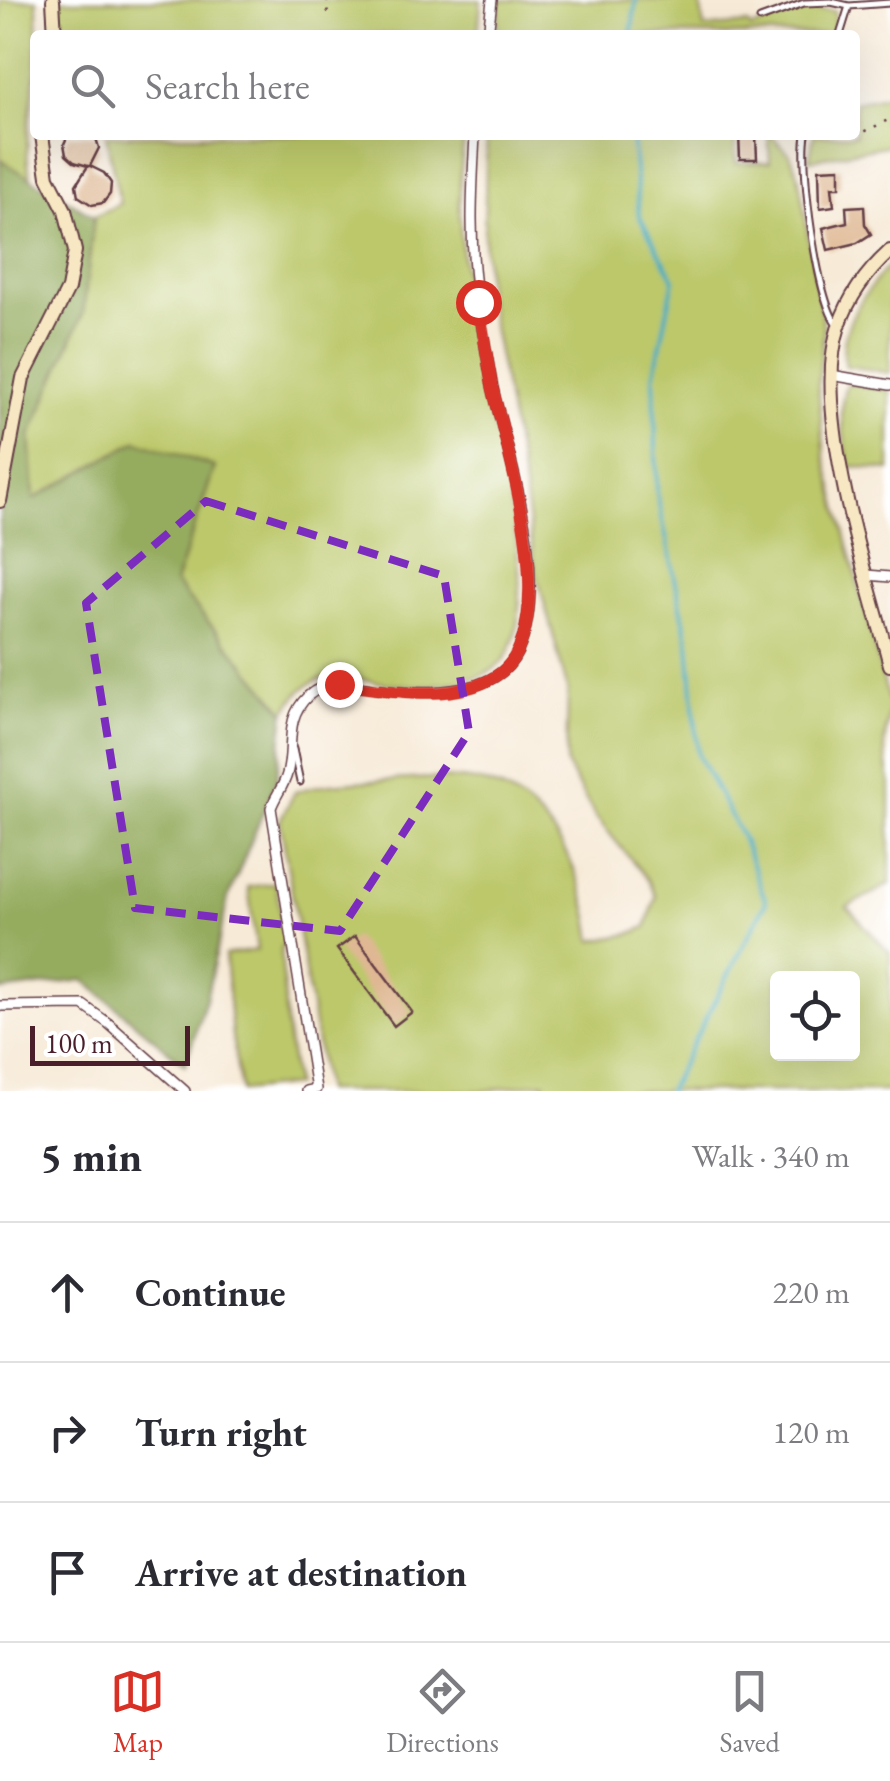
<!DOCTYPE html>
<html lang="en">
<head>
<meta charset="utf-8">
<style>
	:root { --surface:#fff; --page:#f7f7f7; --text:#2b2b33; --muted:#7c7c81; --line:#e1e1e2; --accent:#d93025 }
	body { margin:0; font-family:"EB Garamond",serif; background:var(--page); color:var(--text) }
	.controls { position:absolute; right:30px; bottom:30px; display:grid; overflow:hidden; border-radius:10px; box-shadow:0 10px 40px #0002 }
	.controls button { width:90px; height:90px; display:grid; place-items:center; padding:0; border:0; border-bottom:2px solid var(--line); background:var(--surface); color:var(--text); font:50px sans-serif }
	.scale { position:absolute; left:30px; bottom:25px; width:160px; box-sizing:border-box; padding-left:10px; border:5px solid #4a1f2b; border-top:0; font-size:28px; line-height:35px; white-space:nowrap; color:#4a1f2b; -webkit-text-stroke:8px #fff; paint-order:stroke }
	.stop { position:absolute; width:30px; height:30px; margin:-22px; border:8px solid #d93025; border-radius:50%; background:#fff }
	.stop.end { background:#d93025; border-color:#fff; box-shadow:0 2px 10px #0008 }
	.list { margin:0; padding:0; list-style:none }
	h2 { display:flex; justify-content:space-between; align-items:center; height:130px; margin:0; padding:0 40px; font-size:42px }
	h2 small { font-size:32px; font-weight:400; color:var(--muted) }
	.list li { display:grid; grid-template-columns:65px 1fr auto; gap:30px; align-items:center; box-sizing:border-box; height:140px; padding:0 40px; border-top:2px solid var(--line) }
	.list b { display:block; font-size:38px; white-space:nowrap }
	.list em { font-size:32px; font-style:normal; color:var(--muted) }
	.icon { flex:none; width:55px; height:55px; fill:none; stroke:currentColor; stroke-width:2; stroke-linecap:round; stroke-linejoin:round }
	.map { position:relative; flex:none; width:890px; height:1091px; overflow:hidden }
	.search { position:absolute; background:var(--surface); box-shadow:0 10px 40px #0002; left:30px; right:30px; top:30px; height:110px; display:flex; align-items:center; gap:25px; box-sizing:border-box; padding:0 35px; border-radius:10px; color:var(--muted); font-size:38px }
	.sheet { height:550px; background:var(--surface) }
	nav { display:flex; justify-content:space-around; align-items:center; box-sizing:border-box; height:140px; border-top:2px solid var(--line); background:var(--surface); font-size:28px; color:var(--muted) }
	nav a { display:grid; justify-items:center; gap:5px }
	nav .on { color:var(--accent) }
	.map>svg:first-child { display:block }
	.green { fill:#bcc86a; stroke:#83744a; stroke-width:2.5; fill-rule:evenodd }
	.forest { fill:#95ac5e; stroke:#706644; stroke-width:2.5 }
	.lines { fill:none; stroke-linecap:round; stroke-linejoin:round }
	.stream { stroke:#43acc2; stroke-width:4 }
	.building { fill:#dfb893 }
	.lane-casing { stroke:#643d45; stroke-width:9 }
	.street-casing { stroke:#643d45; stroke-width:12 }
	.secondary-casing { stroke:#643d45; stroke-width:16 }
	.path { stroke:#643d45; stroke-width:2.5; stroke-dasharray:2.5 8; stroke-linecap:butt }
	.lane { stroke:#fff; stroke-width:5 }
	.street { stroke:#fff; stroke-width:9 }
	.secondary { stroke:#f7e8c3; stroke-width:12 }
	.route { stroke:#d93025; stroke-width:12 }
	.marked { fill:none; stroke:#7b2cbf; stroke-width:8; stroke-dasharray:20 12; stroke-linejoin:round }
</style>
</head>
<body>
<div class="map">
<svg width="890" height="1091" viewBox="0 0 890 1091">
	<rect width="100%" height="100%" fill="#fff"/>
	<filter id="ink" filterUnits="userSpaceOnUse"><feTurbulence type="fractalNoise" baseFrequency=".01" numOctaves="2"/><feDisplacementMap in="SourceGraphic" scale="20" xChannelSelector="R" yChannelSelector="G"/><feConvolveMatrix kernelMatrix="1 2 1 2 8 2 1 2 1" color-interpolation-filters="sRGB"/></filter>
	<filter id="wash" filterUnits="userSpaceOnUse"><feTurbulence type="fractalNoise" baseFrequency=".0048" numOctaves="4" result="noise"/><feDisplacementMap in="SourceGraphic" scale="40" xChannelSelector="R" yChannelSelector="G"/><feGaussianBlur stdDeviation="2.25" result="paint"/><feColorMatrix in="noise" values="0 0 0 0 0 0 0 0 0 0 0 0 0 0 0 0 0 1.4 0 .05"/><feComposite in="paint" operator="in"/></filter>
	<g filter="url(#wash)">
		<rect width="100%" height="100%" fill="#f7ead7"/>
		<!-- green -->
		<path class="green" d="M0 0H37C37 28 39 58 34 86 30 120 23 146 31 180L0 160Z
			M59 0H481L478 35H59Z
			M500 0H700L704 28 748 24 751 28 805 9 834 11 836 23 832 35H497Z
			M890 95V145L809 160 814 135H855V102Z
			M106 135H465C454 198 462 268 472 331 485 409 548 592 505 658 485 687 417 688 384 683 364 681 344 673 324 678 305 683 295 696 285 712L175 583 137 441 34 499 30 436 83 313 94 216 120 204Z
			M487 135H734L736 163 770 162 768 135H771L790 154 798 173 824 330 818 386 825 457 890 706 884 744 890 785V884L847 907 890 953V1091H542L545 1082 484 1091H325L280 820 295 792C327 781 360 782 394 780 430 778 476 774 508 792 561 820 586 886 593 941L630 934 646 927 656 897 648 880 595 816 566 764 568 691 535 568 523 481 487 296 484 236ZM778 978H852V1054H778Z
			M890 264V373L846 366C834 331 868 288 890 264Z
			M847 383 890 390V470L849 466C845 441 836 408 847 383Z
			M276 883 285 944 281 947 286 1025 295 1085 241 1091 232 1036 225 955 257 950 248 887Z"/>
		<!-- forest -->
		<path class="forest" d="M0 160 94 216 83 313 30 436 34 499 137 441 215 467 175 583 285 712 277 778 228 898 206 999 185 1065 84 980 0 991Z"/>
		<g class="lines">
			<!-- stream -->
			<path class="stream" d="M631 35 636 0
				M632 135 639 216 674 279 654 377 657 494 689 644 698 755 742 837 766 902 668 1091"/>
		</g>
		<g id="blocks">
			<!-- building -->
			<path class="building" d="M68 135H95L99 148 90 166 104 173 111 183 110 194 103 203 92 205 78 196 76 185 88 166 74 162 66 155 64 144Z
				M739 135H756L757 159H740Z
				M840 168V187H832L834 206 820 208 819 169Z
				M864 206 865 224 871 234 857 243 828 250 823 228 847 222 846 207Z
				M355 936 412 1012 394 1026 337 949Z"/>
		</g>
	</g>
	<g filter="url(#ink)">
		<use href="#blocks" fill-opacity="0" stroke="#643d45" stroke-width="2.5"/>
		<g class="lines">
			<defs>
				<path id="lane" d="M760 19 804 3 831 2 849 6 890 3
					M840 35 849 6
					M806 135C800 167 817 301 837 324
					M293 749 300 782"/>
				<path id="street" d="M488 35 492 0
					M831 375 890 385
					M867 575 890 577
					M0 1006 83 1005 108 1023 185 1091
					M306 1091 316 1089 271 808C275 796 284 786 287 774 295 746 283 720 308 696 330 676 362 688 388 690 429 694 498 696 518 651 551 577 508 459 492 384 487 356 482 329 478 301 469 245 472 191 475 135"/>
				<path id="secondary" d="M53 0 55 35
					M890 251C867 272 849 296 839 326 811 410 868 579 890 665
					M0 501 23 378 68 289 75 251 65 210 48 177 42 135"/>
			</defs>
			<!-- lane casing -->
			<use href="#lane" class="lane-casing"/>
			<!-- street casing -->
			<use href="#street" class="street-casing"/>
			<!-- secondary casing -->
			<use href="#secondary" class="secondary-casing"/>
			<!-- path -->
			<path class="path" d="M327 0 328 18
				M855 132H864L890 119"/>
			<!-- lane -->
			<use href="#lane" class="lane"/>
			<!-- street -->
			<use href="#street" class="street"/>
			<!-- secondary -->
			<use href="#secondary" class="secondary"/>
		</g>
	</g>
	<g class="lines" filter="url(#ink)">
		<!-- route -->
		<path class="route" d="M339 684C387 690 453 704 496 676 566 631 506 450 492 385 487 358 483 330 478 302"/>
	</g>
	<!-- marked area -->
	<path class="marked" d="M206 501 444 576 469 732 340 931 135 908 86 603Z"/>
</svg>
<div class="controls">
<button><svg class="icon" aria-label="locate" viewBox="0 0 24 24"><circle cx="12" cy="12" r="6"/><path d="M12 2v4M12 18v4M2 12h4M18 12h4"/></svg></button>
</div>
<div class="scale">100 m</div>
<div class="stop" style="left:478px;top:302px"></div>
<div class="stop end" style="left:339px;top:684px"></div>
<div class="search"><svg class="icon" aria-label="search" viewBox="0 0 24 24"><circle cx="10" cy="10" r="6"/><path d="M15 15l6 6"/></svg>Search here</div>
</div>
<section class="sheet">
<h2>5 min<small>Walk · 340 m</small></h2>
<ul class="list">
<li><svg class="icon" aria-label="ahead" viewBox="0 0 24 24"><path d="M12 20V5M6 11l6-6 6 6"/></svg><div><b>Continue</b></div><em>220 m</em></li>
<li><svg class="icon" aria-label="right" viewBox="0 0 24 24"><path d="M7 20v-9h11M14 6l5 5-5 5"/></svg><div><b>Turn right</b></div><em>120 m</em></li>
<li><svg class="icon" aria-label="arrive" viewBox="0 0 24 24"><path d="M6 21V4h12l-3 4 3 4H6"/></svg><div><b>Arrive at destination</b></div></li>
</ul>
</section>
<nav>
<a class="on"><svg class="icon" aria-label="map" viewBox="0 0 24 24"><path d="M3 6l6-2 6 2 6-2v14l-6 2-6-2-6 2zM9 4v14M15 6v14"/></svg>Map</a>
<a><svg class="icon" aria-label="directions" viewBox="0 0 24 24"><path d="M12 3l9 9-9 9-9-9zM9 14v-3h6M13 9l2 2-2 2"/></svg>Directions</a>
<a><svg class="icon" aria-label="saved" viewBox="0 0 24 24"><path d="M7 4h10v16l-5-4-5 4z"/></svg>Saved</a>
</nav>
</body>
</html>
